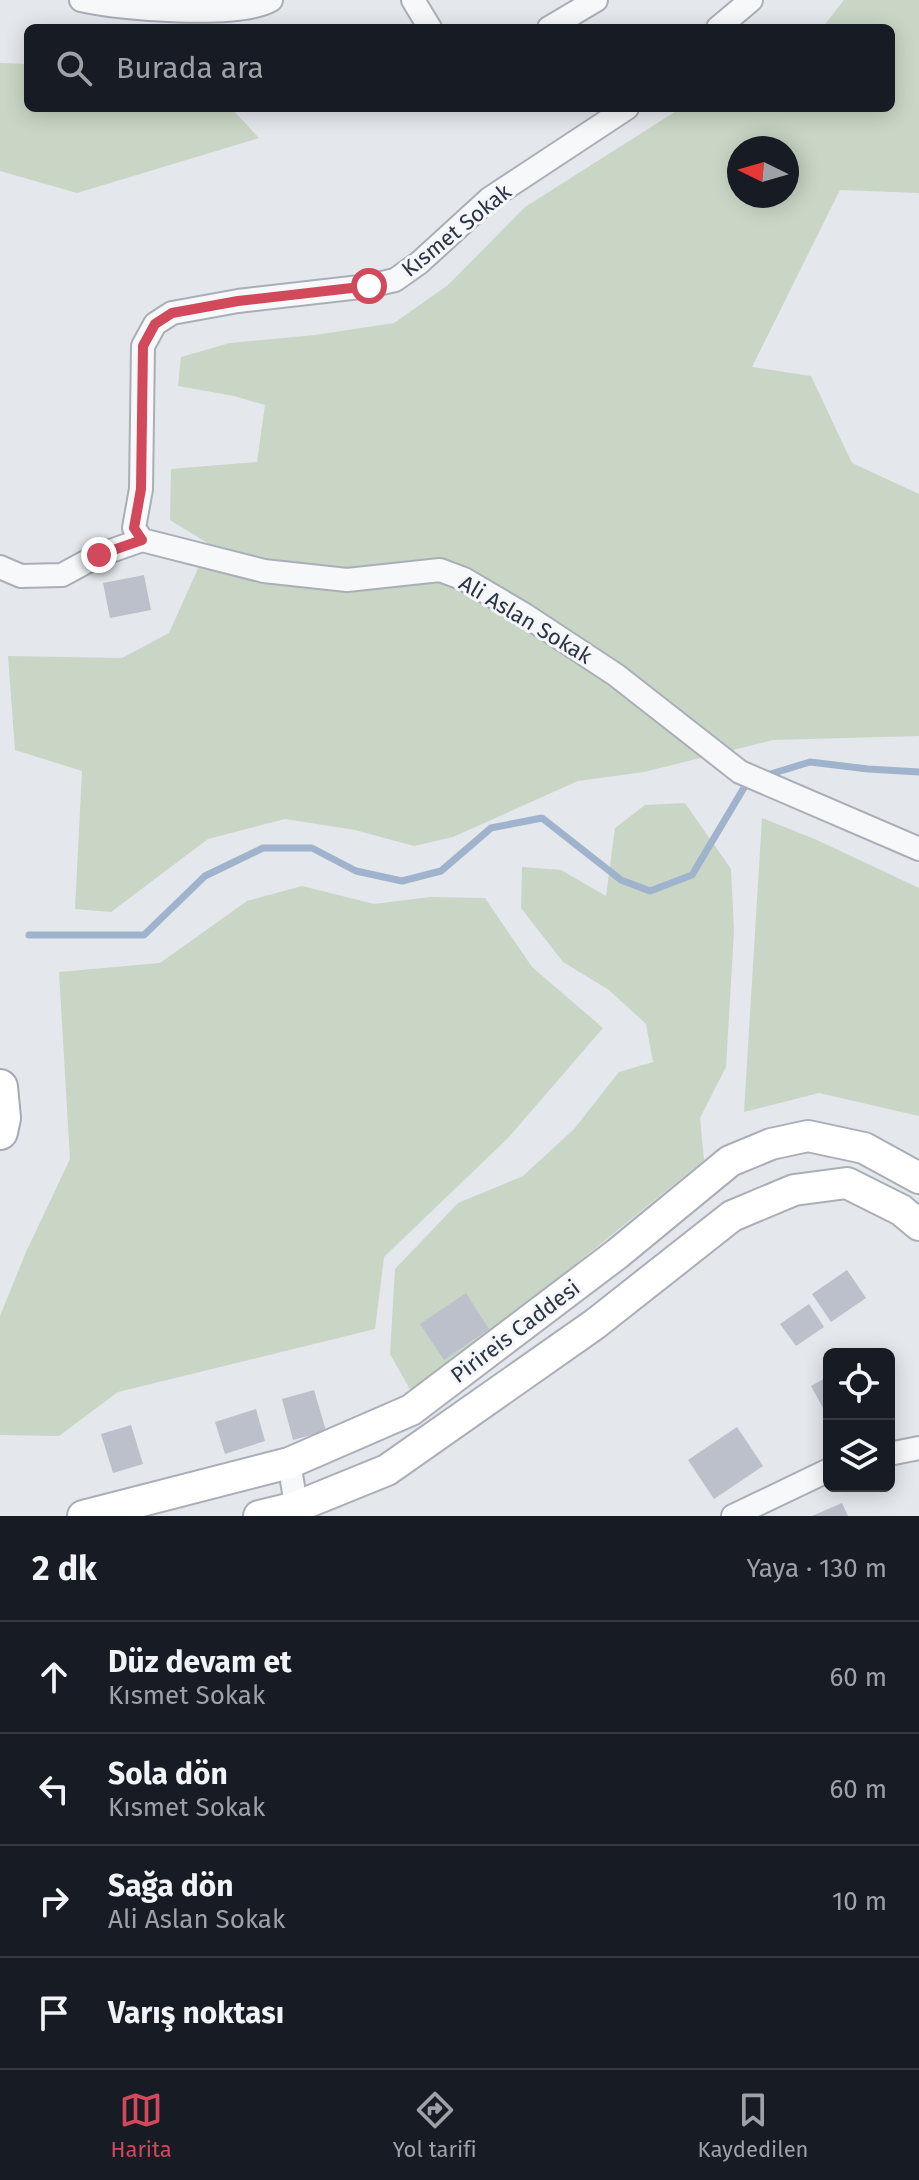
<!DOCTYPE html>
<html lang="tr">
<head>
<meta charset="utf-8">
<style>
	:root { --surface:#171b24; --page:#242831; --text:#f1f3f6; --muted:#9ea1a6; --line:#363941; --accent:#d1495b }
	body { margin:0; font-family:"Fira Sans",sans-serif; background:var(--page); color:var(--text) }
	.controls { position:absolute; right:24px; bottom:24px; display:grid; overflow:hidden; border-radius:12px; box-shadow:0 4px 20px #0003 }
	.controls button { width:72px; height:72px; display:grid; place-items:center; padding:0; border:0; border-bottom:2px solid var(--line); background:var(--surface); color:var(--text); font:40px sans-serif }
	.compass { position:absolute; left:727px; top:136px; width:72px; height:72px; border-radius:50%; background:var(--surface); box-shadow:0 4px 20px #0003; rotate:275deg }
	.stop { position:absolute; width:24px; height:24px; margin:-18px; border:6px solid #d1495b; border-radius:50%; background:#fff }
	.stop.end { background:#d1495b; border-color:#fff; box-shadow:0 2px 8px #0008 }
	.list { margin:0; padding:0; list-style:none }
	h2 { display:flex; justify-content:space-between; align-items:center; height:104px; margin:0; padding:0 32px; font-size:34px }
	h2 small { font-size:26px; font-weight:400; color:var(--muted) }
	.list li { display:grid; grid-template-columns:52px 1fr auto; gap:24px; align-items:center; box-sizing:border-box; height:112px; padding:0 32px; border-top:2px solid var(--line) }
	.list b { display:block; font-size:30px; white-space:nowrap }
	.list p { margin:0; font-size:26px; white-space:nowrap; color:var(--muted) }
	.list em { font-size:26px; font-style:normal; color:var(--muted) }
	.icon { flex:none; width:44px; height:44px; fill:none; stroke:currentColor; stroke-width:2; stroke-linecap:round; stroke-linejoin:round }
	.map { position:relative; flex:none; width:919px; height:1516px; overflow:hidden }
	.search { position:absolute; background:var(--surface); box-shadow:0 4px 20px #0003; left:24px; right:24px; top:24px; height:88px; display:flex; align-items:center; gap:20px; box-sizing:border-box; padding:0 28px; border-radius:12px; color:var(--muted); font-size:30px }
	.sheet { height:552px; background:var(--surface) }
	nav { display:flex; justify-content:space-around; align-items:center; box-sizing:border-box; height:112px; border-top:2px solid var(--line); background:var(--surface); font-size:22px; color:var(--muted) }
	nav a { display:grid; justify-items:center; gap:4px }
	nav .on { color:var(--accent) }
	.map>svg:first-child { display:block }
	.green { fill:#c9d6c5; fill-rule:evenodd }
	.lines { fill:none; stroke-linecap:round; stroke-linejoin:round }
	.stream { stroke:#9fb4cc; stroke-width:7 }
	.building { fill:#bbc0ca }
	.street-casing { stroke:#a9aeb7; stroke-width:26 }
	.secondary-casing { stroke:#a9aeb7; stroke-width:34 }
	.primary-casing { stroke:#a3abb8; stroke-width:38 }
	.street { stroke:#f7f8fa; stroke-width:22 }
	.secondary { stroke:#fff; stroke-width:30 }
	.primary { stroke:#fff; stroke-width:34 }
	.route { stroke:#d1495b; stroke-width:10 }
	.labels { text-anchor:middle; stroke-width:6; stroke-linejoin:round; paint-order:stroke }
	.street-label { font-size:22px; fill:#2b3445; stroke:#f4f6f9 }
</style>
</head>
<body>
<div class="map">
<svg width="919" height="1516" viewBox="0 0 919 1516">
	<rect width="100%" height="100%" fill="#e4e7ec"/>
	<!-- green -->
	<path class="green" d="M844 0H919V193L840 190 752 367 811 376 852 463 919 494V736L773 740 644 772 578 781 453 837 414 846 355 830 285 819 208 839 111 912 75 909 82 771 15 750 8 656 122 658 169 633 209 544 170 520 171 469 257 462 265 405 234 396 178 386 181 357 230 343 315 335 394 323 448 285 525 207 681 108H891V28H822ZM739 148H787V196H739Z
		M0 63 28 64V108H231L259 138 77 193 0 171Z
		M685 803 731 869 734 931 726 1067 700 1118 704 1160 567 1271 452 1374 412 1393 390 1354 395 1269 458 1203 523 1176 574 1129 619 1072 653 1062 646 1024 609 990 563 962 521 908 522 867 561 870 606 896 615 828 645 805Z
		M762 818 817 840 919 888V1116L819 1093 744 1112Z
		M302 886 374 904 430 897 485 898 532 967 603 1028 508 1138 384 1257 375 1329 118 1392 59 1436 0 1435V1316L26 1252 70 1159 59 972 160 963 247 901Z"/>
	<g class="lines">
		<!-- stream -->
		<path class="stream" d="M764 776 810 762 868 769 919 772
			M29 935H144L205 876 263 848H312L356 871 402 881 441 871 491 828 542 818 621 880 650 891 692 875 748 781"/>
	</g>
	<!-- building -->
	<path class="building" d="M144 575 151 610 110 618 103 583Z
		M847 1270 866 1298 831 1322 812 1294Z
		M466 1293 489 1329 444 1360 420 1324Z
		M809 1304 824 1327 796 1346 780 1324Z
		M829 1376V1419L811 1386Z
		M314 1390 326 1431 293 1440 282 1399Z
		M256 1409 265 1441 225 1454 215 1422Z
		M131 1425 143 1464 113 1473 101 1434Z
		M737 1427 763 1466 714 1499 688 1460Z
		M842 1503 848 1516H812Z"/>
	<g class="lines">
		<defs>
			<path id="street" d="M81 0C119 9 239 19 271 0
				M413 0 430 28
				M549 28 596 0
				M718 28 751 0
				M142 540 134 528 141 489 143 346 155 324 172 313 238 301 369 286 395 280 419 263 489 199 627 108
				M0 567 21 576 62 575 99 555 142 540 264 571 347 580 440 570 464 579 525 615 616 675 740 772 919 849
				M889 1454 919 1448
				M289 1463 298 1516
				M733 1516 829 1470"/>
			<path id="secondary" d="M83 1516 289 1463 411 1410 617 1254 730 1161 771 1144 808 1136 864 1148 919 1178
				M259 1516 296 1507 387 1470 595 1324 732 1216 794 1190 847 1183 901 1210 919 1225"/>
			<path id="primary" d="M0 1087 3 1118 0 1132"/>
		</defs>
		<!-- street casing -->
		<use href="#street" class="street-casing"/>
		<!-- secondary casing -->
		<use href="#secondary" class="secondary-casing"/>
		<!-- primary casing -->
		<use href="#primary" class="primary-casing"/>
		<!-- street -->
		<use href="#street" class="street"/>
		<!-- secondary -->
		<use href="#secondary" class="secondary"/>
		<!-- primary -->
		<use href="#primary" class="primary"/>
	</g>
	<g class="lines">
		<!-- route -->
		<path class="route" d="M99 555 142 540 134 528 141 489 143 346 155 324 172 313 238 301 369 286"/>
	</g>
	<g class="labels">
		<!-- street labels -->
		<g class="street-label">
			<text transform="translate(456 230) rotate(-39)" y="8">Kısmet Sokak</text>
			<text transform="translate(526 619) rotate(31)" y="8">Ali Aslan Sokak</text>
			<text transform="translate(515 1331) rotate(-37)" y="8">Pirireis Caddesi</text>
		</g>
	</g>
</svg>
<div class="controls">
<button><svg class="icon" aria-label="locate" viewBox="0 0 24 24"><circle cx="12" cy="12" r="6"/><path d="M12 2v4M12 18v4M2 12h4M18 12h4"/></svg></button>
<button><svg class="icon" aria-label="layers" viewBox="0 0 24 24"><path d="M12 4l9 5-9 5-9-5zM3 14l9 5 9-5"/></svg></button>
</div>
<svg class="compass" viewBox="-18 -18 36 36"><path d="M0-13l5 13h-10z" fill="#e53935"/><path d="M0 13l5-13h-10z" fill="#9ea1a6"/></svg>
<div class="stop" style="left:369px;top:286px"></div>
<div class="stop end" style="left:99px;top:555px"></div>
<div class="search"><svg class="icon" aria-label="search" viewBox="0 0 24 24"><circle cx="10" cy="10" r="6"/><path d="M15 15l6 6"/></svg>Burada ara</div>
</div>
<section class="sheet">
<h2>2 dk<small>Yaya · 130 m</small></h2>
<ul class="list">
<li><svg class="icon" aria-label="ahead" viewBox="0 0 24 24"><path d="M12 20V5M6 11l6-6 6 6"/></svg><div><b>Düz devam et</b><p>Kısmet Sokak</p></div><em>60 m</em></li>
<li><svg class="icon" aria-label="left" viewBox="0 0 24 24"><path d="M17 20v-9H6M10 6l-5 5 5 5"/></svg><div><b>Sola dön</b><p>Kısmet Sokak</p></div><em>60 m</em></li>
<li><svg class="icon" aria-label="right" viewBox="0 0 24 24"><path d="M7 20v-9h11M14 6l5 5-5 5"/></svg><div><b>Sağa dön</b><p>Ali Aslan Sokak</p></div><em>10 m</em></li>
<li><svg class="icon" aria-label="arrive" viewBox="0 0 24 24"><path d="M6 21V4h12l-3 4 3 4H6"/></svg><div><b>Varış noktası</b></div></li>
</ul>
</section>
<nav>
<a class="on"><svg class="icon" aria-label="map" viewBox="0 0 24 24"><path d="M3 6l6-2 6 2 6-2v14l-6 2-6-2-6 2zM9 4v14M15 6v14"/></svg>Harita</a>
<a><svg class="icon" aria-label="directions" viewBox="0 0 24 24"><path d="M12 3l9 9-9 9-9-9zM9 14v-3h6M13 9l2 2-2 2"/></svg>Yol tarifi</a>
<a><svg class="icon" aria-label="saved" viewBox="0 0 24 24"><path d="M7 4h10v16l-5-4-5 4z"/></svg>Kaydedilen</a>
</nav>
</body>
</html>
